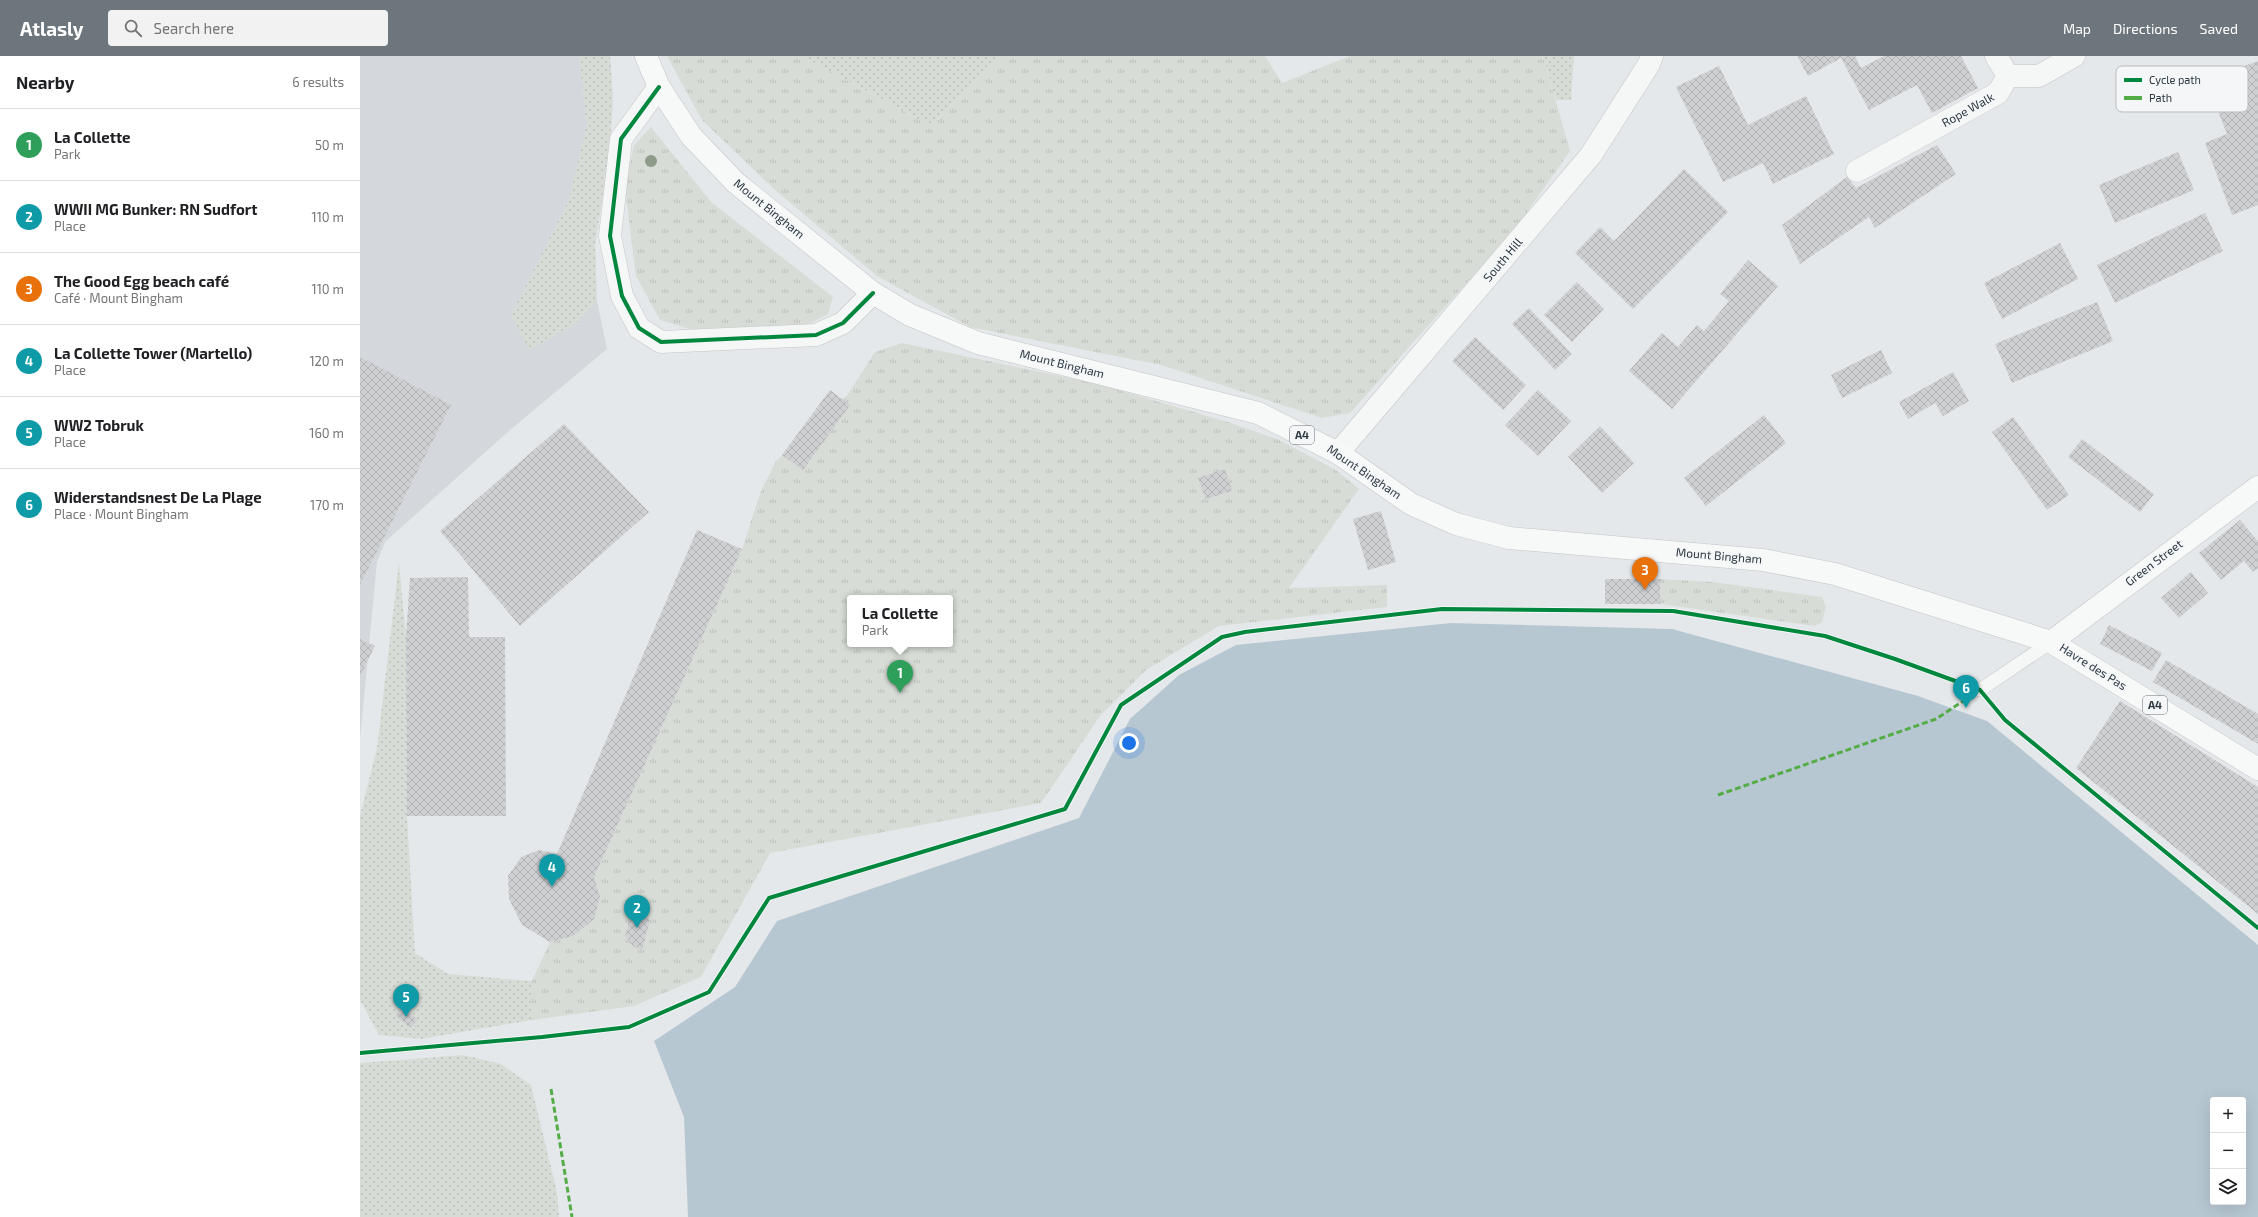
<!DOCTYPE html>
<html lang="en">
<head>
<meta charset="utf-8">
<style>
	:root { --surface:#fff; --page:#f2f2f2; --text:#202124; --muted:#757577; --line:#e0e0e0; --accent:#6d767c }
	body { margin:0; font-family:"Exo 2",sans-serif; background:var(--page); color:var(--text) }
	.controls { position:absolute; right:12px; bottom:12px; display:grid; overflow:hidden; border-radius:4px; box-shadow:0 4px 16px #0002 }
	.controls button { width:36px; height:36px; display:grid; place-items:center; padding:0; border:0; border-bottom:1px solid var(--line); background:var(--surface); color:var(--text); font:20px sans-serif }
	.you { position:absolute; left:769px; top:687px; width:14px; height:14px; margin:-10px; border:3px solid #fff; border-radius:50%; background:#1a73e8; box-shadow:0 0 0 6px #1a73e833 }
	.badge { display:grid; place-items:center; width:26px; height:26px; border-radius:50%; background:var(--accent); color:#fff; font-size:13px; font-weight:700 }
	.pin { position:absolute; translate:-50% -33px; filter:drop-shadow(0 1px 2px #0008) }
	.pin::after { content:''; position:absolute; top:21px; width:14px; height:12px; background:inherit; clip-path:polygon(0 0,100% 0,50% 100%) }
	.popup { position:absolute; left:487px; top:539px; width:106px; height:52px; box-sizing:border-box; display:grid; place-content:center; border-radius:4px; background:var(--surface); filter:drop-shadow(0 1px 3px #0005); font-size:13px; white-space:nowrap; color:var(--muted) }
	.popup b { font-size:15px; color:var(--text) }
	.popup::after { content:''; position:absolute; left:50%; top:100%; margin-left:-8px; border:8px solid transparent; border-top-color:var(--surface) }
	.list { margin:0; padding:0; list-style:none }
	h2 { display:flex; justify-content:space-between; align-items:center; height:52px; margin:0; padding:0 16px; font-size:17px }
	h2 small { font-size:13px; font-weight:400; color:var(--muted) }
	.list li { display:grid; grid-template-columns:26px 1fr auto; gap:12px; align-items:center; box-sizing:border-box; height:72px; padding:0 16px; border-top:1px solid var(--line) }
	.list b { display:block; font-size:15px; white-space:nowrap }
	.list p { margin:0; font-size:13px; white-space:nowrap; color:var(--muted) }
	.list em { font-size:13px; font-style:normal; color:var(--muted) }
	.icon { flex:none; width:22px; height:22px; fill:none; stroke:currentColor; stroke-width:2; stroke-linecap:round; stroke-linejoin:round }
	.map { position:relative; flex:none; width:1898px; height:1161px; overflow:hidden }
	header { display:flex; align-items:center; gap:24px; box-sizing:border-box; height:56px; padding:0 20px; background:var(--accent); color:#fff }
	header strong { font-size:19px }
	nav { display:flex; gap:22px; margin-inline-start:auto; font-size:14px }
	.search { width:280px; height:36px; background:var(--page); display:flex; align-items:center; gap:10px; box-sizing:border-box; padding:0 14px; border-radius:4px; color:var(--muted); font-size:15px }
	main { display:flex }
	aside { flex:1; background:var(--surface) }
	.map>svg:first-child { display:block }
	.built { fill:#d4d8dc }
	.grass { fill:url(#grass-dots) }
	.park { fill:url(#park-tufts); fill-rule:evenodd }
	.water { fill:#b7c7d2; fill-rule:evenodd }
	.building { fill:url(#building-cross-hatch) }
	.lines { fill:none; stroke-linecap:round; stroke-linejoin:round }
	.service-casing { stroke:#c3c6c8; stroke-width:14 }
	.minor-casing { stroke:#c3c6c8; stroke-width:23 }
	.secondary-casing { stroke:#c3c6c8; stroke-width:23 }
	.primary-casing { stroke:#c2c5c7; stroke-width:23 }
	.service { stroke:#f5f6f6; stroke-width:13 }
	.minor { stroke:#f5f6f6; stroke-width:22 }
	.secondary { stroke:#f7f8f8; stroke-width:22 }
	.primary { stroke:#f7f8f8; stroke-width:22 }
	.quiet { stroke:#54ac46; stroke-width:3; stroke-dasharray:6 3; stroke-linecap:butt }
	.cycleway-casing { stroke:#f4f6f8; stroke-width:6 }
	.cycleway { stroke:#00873e; stroke-width:4 }
	.tree { fill:#8e9b8a }
	.labels { text-anchor:middle; stroke-width:3; stroke-linejoin:round; paint-order:stroke }
	.shield { fill:#f4f6f8; stroke:#697178; stroke-width:1 }
	.shield-label { font-size:11px; font-weight:bold; fill:#2d3841 }
	.street-label { font-size:12px; fill:#2d3841; stroke:#f4f6f8 }
	.key { fill:#f4f6f8; stroke:#b8bdc1; stroke-width:1 }
	.key-label { font-size:11px; fill:#2d3841 }
</style>
</head>
<body>
<header>
<strong>Atlasly</strong>
<div class="search"><svg class="icon" aria-label="search" viewBox="0 0 24 24"><circle cx="10" cy="10" r="6"/><path d="M15 15l6 6"/></svg>Search here</div>
<nav><a>Map</a><a>Directions</a><a>Saved</a></nav>
</header>
<main>
<aside>
<h2>Nearby<small>6 results</small></h2>
<ul class="list">
<li><span class="badge" style="background:#2e9e5b">1</span><div><b>La Collette</b><p>Park</p></div><em>50 m</em></li>
<li><span class="badge" style="background:#0f9aa8">2</span><div><b>WWII MG Bunker: RN Sudfort</b><p>Place</p></div><em>110 m</em></li>
<li><span class="badge" style="background:#e8710a">3</span><div><b>The Good Egg beach café</b><p>Café · Mount Bingham</p></div><em>110 m</em></li>
<li><span class="badge" style="background:#0f9aa8">4</span><div><b>La Collette Tower (Martello)</b><p>Place</p></div><em>120 m</em></li>
<li><span class="badge" style="background:#0f9aa8">5</span><div><b>WW2 Tobruk</b><p>Place</p></div><em>160 m</em></li>
<li><span class="badge" style="background:#0f9aa8">6</span><div><b>Widerstandsnest De La Plage</b><p>Place · Mount Bingham</p></div><em>170 m</em></li>
</ul>
</aside>
<div class="map">
<svg width="1898" height="1161" viewBox="0 0 1898 1161">
	<defs>
		<pattern id="grass-dots" width="8" height="8" patternUnits="userSpaceOnUse"><rect width="8" height="8" fill="#d7ddd6"/><path d="M2 2h.1M6 6h.1" fill="none" stroke="#b9beb9" stroke-width="1.8" stroke-linecap="round"/></pattern>
		<pattern id="park-tufts" width="24" height="20" patternUnits="userSpaceOnUse"><rect width="24" height="20" fill="#d7ddd6"/><path d="M3 7l-1-3M5 7V3M7 7l1-3M15 17l-1-3M17 17v-4M19 17l1-3" fill="none" stroke="#b9beb9"/></pattern>
		<pattern id="building-cross-hatch" width="8" height="8" patternUnits="userSpaceOnUse"><rect width="8" height="8" fill="#ced0d2"/><path d="M0 0l8 8M0 8l8-8" fill="none" stroke="#b1b3b6"/></pattern>
	</defs>
	<rect width="100%" height="100%" fill="#e5e8ea"/>
	<!-- built -->
	<path class="built" d="M0 0H250L253 44 249 98 235 188 237 245 247 293 150 374 25 486 17 506 0 683Z"/>
	<!-- grass -->
	<path class="grass" d="M219 0H250L253 44 249 98 235 188 237 245 217 267 169 294 151 259 209 144 227 68Z
		M442 0H640L571 70Z
		M1183 0H1214L1211 44H1196Z
		M39 507 46 581 47 760 55 897 88 918 172 925V964L61 983 19 979 0 944V760L17 692Z
		M103 999 141 1008 171 1029 197 1136 199 1161H0V1007Z"/>
	<!-- park -->
	<path class="park" d="M307 0H442L571 70 640 0H905L922 27 990 0H1183L1210 95 1155 173 990 357 962 362 801 309 610 271 517 220 415 134 342 64Z
		M291 71 351 146 473 241 468 258 447 269 333 274 300 264 276 220 265 132 274 89Z
		M542 287 734 327 868 366 919 384 976 414 999 433 929 532 1027 529V551L859 570 786 614 740 660 681 747 410 797 341 921 274 950 172 964V925L190 886 213 880 234 821 382 493 401 435 416 405 488 338 515 296ZM490 542H590V588H490Z
		M1300 523 1353 526 1462 541 1466 551 1462 566 1455 570 1300 548Z"/>
	<!-- water -->
	<path class="water" d="M1091 567 1312 573 1558 640 1627 665 1898 889V1161H328L324 1061 294 985 375 931 417 865 719 762 770 663 819 619 876 589ZM1853 1044H1883V1146H1853Z"/>
	<!-- building -->
	<path class="building" d="M1437 0H1495L1501 12 1524 0H1601L1618 32 1572 57 1557 29 1509 54 1481 2 1448 20Z
		M1898 5V149L1872 159 1845 87 1867 78 1846 24Z
		M1359 10 1388 69 1446 40 1474 98 1413 128 1403 107 1363 126 1316 31Z
		M1577 89 1596 118 1515 172 1509 161 1440 208 1422 169 1487 121 1496 132Z
		M1818 96 1834 134 1755 167 1739 129Z
		M1324 113 1368 156 1273 253 1215 197 1240 171 1254 185Z
		M1845 157 1863 195 1755 247 1737 209Z
		M1700 187 1718 223 1642 263 1624 227Z
		M1388 204 1418 230 1312 353 1269 315 1302 277 1318 291 1337 269 1344 275 1369 245 1360 238Z
		M1217 226 1244 253 1212 286 1184 259Z
		M1737 246 1753 285 1652 327 1635 288Z
		M1169 252 1212 298 1195 314 1152 268Z
		M1115 281 1166 329 1143 354 1092 305Z
		M1521 294 1532 317 1482 342 1471 319Z
		M0 301 91 349 0 529Z
		M1593 316 1609 345 1583 360 1575 347 1548 363 1539 346Z
		M470 334 490 349 443 414 422 399Z
		M1178 334 1211 365 1178 400 1145 369Z
		M1404 359 1426 387 1346 450 1324 422Z
		M1653 361 1709 439 1687 454 1632 376Z
		M204 368 289 456 160 570 80 475Z
		M1240 370 1274 407 1242 437 1208 401Z
		M1722 383 1794 438 1780 456 1708 401Z
		M865 413 872 435 846 443 838 422Z
		M1021 455 1036 506 1008 514 993 463Z
		M1880 464 1898 485V512L1893 516 1884 505 1861 524 1839 497Z
		M337 474 382 493 234 821 240 841 234 863 213 880 190 886 162 869 149 843 148 820 161 801 179 794 197 798Z
		M1831 516 1848 537 1819 562 1801 542Z
		M108 521 109 581H145L146 760H47L46 581 50 522Z
		M1245 523H1300V548H1245Z
		M1749 569 1802 597 1792 615 1740 588Z
		M0 583 15 590 0 620Z
		M1806 604 1898 658V688L1793 626Z
		M1760 645 1898 731V858L1716 712Z
		M278 859 290 864 282 894 273 890 265 880 269 865Z
		M43 951 58 964 50 972 35 959Z"/>
	<g class="lines">
		<defs>
			<path id="service" d="M1620 634 1691 586"/>
			<path id="minor" d="M1636 0 1648 20
				M299 31 261 83 250 180 262 240 279 272 301 286 456 279 483 267 513 237
				M1497 115 1638 37 1648 20H1679L1714 0
				M978 397 1231 99 1289 8 1292 0"/>
			<path id="secondary" d="M1691 586 1898 431"/>
			<path id="primary" d="M286 0 299 31 331 80 376 127 513 237 550 259 618 287 898 357 978 397 1051 448 1096 468 1149 482 1403 504 1475 518 1691 586 1898 713"/>
		</defs>
		<!-- service casing -->
		<use href="#service" class="service-casing"/>
		<!-- minor casing -->
		<use href="#minor" class="minor-casing"/>
		<!-- secondary casing -->
		<use href="#secondary" class="secondary-casing"/>
		<!-- primary casing -->
		<use href="#primary" class="primary-casing"/>
		<!-- service -->
		<use href="#service" class="service"/>
		<!-- minor -->
		<use href="#minor" class="minor"/>
		<!-- secondary -->
		<use href="#secondary" class="secondary"/>
		<!-- primary -->
		<use href="#primary" class="primary"/>
		<!-- quiet -->
		<path class="quiet" d="M1358 739 1576 663 1620 634
			M191 1033 212 1161"/>
		<defs>
			<path id="cycleway" d="M299 31 261 83 250 180 262 240 279 272 301 286 456 279 483 267 513 237
				M0 997 182 981 269 971 349 936 409 842 705 753 761 649 862 581 885 576 1082 553 1313 555 1465 580 1535 603 1620 634 1645 664 1898 872"/>
		</defs>
		<!-- cycleway casing -->
		<use href="#cycleway" class="cycleway-casing"/>
		<!-- cycleway -->
		<use href="#cycleway" class="cycleway"/>
	</g>
	<!-- trees -->
	<circle class="tree" cx="291" cy="105" r="6"/>
	<g class="labels">
		<!-- shield labels -->
		<g class="shield">
			<rect x="930" y="370" width="24" height="18" rx="3"/>
			<rect x="1783" y="640" width="24" height="18" rx="3"/>
		</g>
		<g class="shield-label">
			<text x="942" y="383">A4</text>
			<text x="1795" y="653">A4</text>
		</g>
		<!-- street labels -->
		<g class="street-label">
			<text transform="translate(1608 54) rotate(-29)" y="4">Rope Walk</text>
			<text transform="translate(409 153) rotate(39)" y="4">Mount Bingham</text>
			<text transform="translate(1143 204) rotate(-50)" y="4">South Hill</text>
			<text transform="translate(702 308) rotate(14)" y="4">Mount Bingham</text>
			<text transform="translate(1004 416) rotate(34)" y="4">Mount Bingham</text>
			<text transform="translate(1359 500) rotate(5)" y="4">Mount Bingham</text>
			<text transform="translate(1794 507) rotate(-37)" y="4">Green Street</text>
			<text transform="translate(1733 611) rotate(32)" y="4">Havre des Pas</text>
		</g>
	</g>
	<!-- legend -->
	<rect x="1756" y="10" width="132" height="46" rx="6" class="key"/>
	<rect x="1764" y="22" width="18" height="4" fill="#00873e"/>
	<rect x="1764" y="40" width="18" height="4" fill="#54ac46"/>
	<g class="key-label">
		<text x="1789" y="28">Cycle path</text>
		<text x="1789" y="46">Path</text>
	</g>
</svg>
<div class="controls">
<button>+</button>
<button>−</button>
<button><svg class="icon" aria-label="layers" viewBox="0 0 24 24"><path d="M12 4l9 5-9 5-9-5zM3 14l9 5 9-5"/></svg></button>
</div>
<div class="you"></div>
<div class="pin badge" style="left:540px;top:637px;background:#2e9e5b">1</div>
<div class="popup"><b>La Collette</b>Park</div>
<div class="pin badge" style="left:277px;top:872px;background:#0f9aa8">2</div>
<div class="pin badge" style="left:1285px;top:534px;background:#e8710a">3</div>
<div class="pin badge" style="left:192px;top:831px;background:#0f9aa8">4</div>
<div class="pin badge" style="left:46px;top:961px;background:#0f9aa8">5</div>
<div class="pin badge" style="left:1606px;top:652px;background:#0f9aa8">6</div>
</div>
</main>
</body>
</html>
